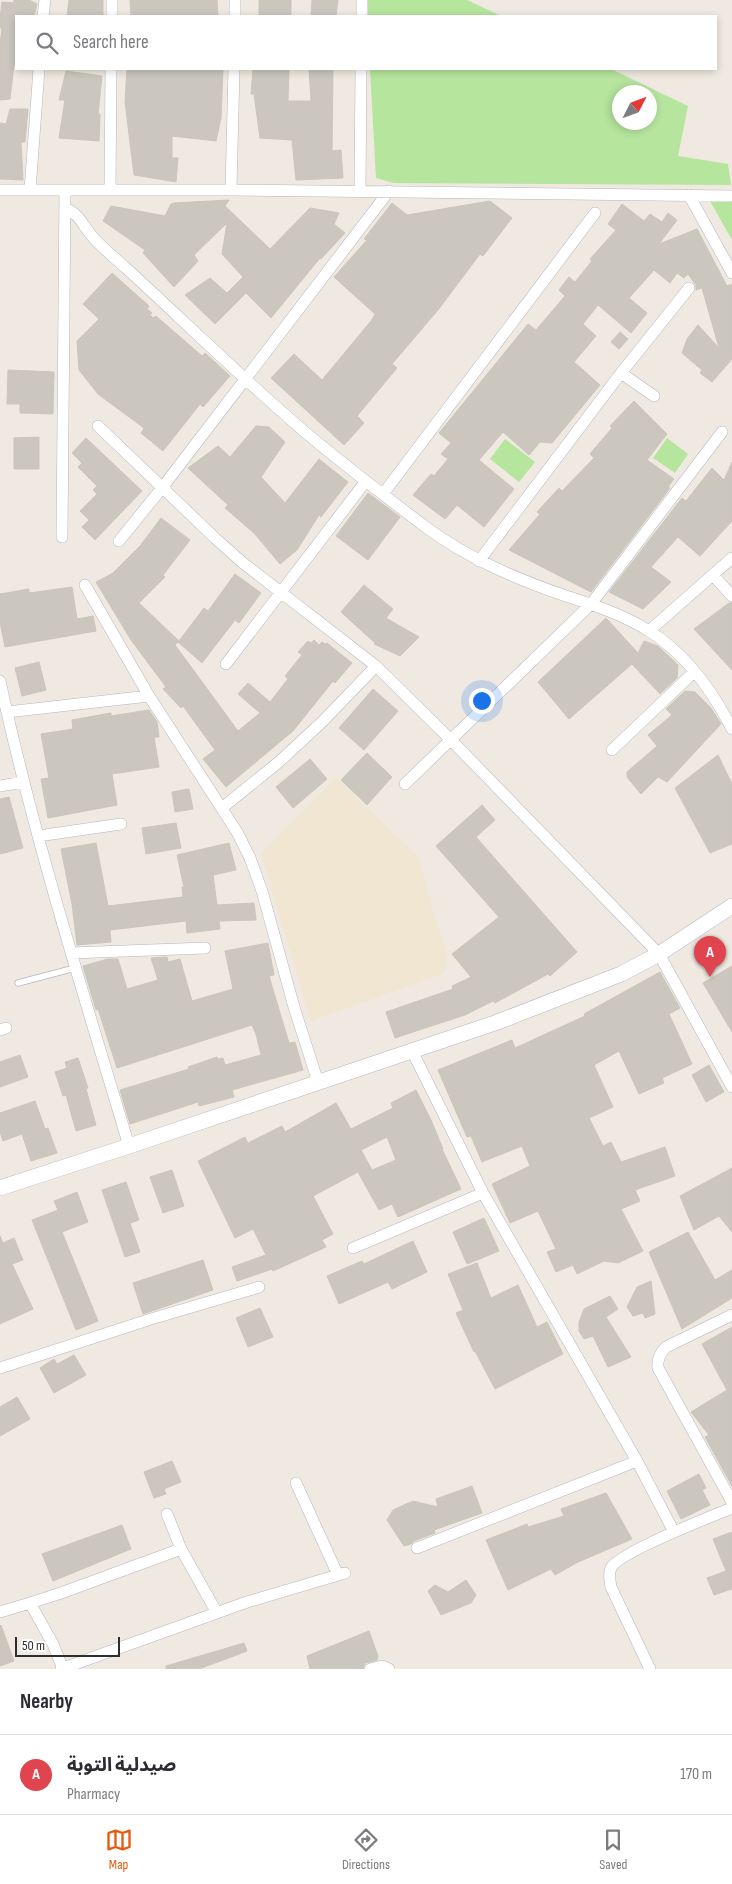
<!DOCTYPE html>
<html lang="en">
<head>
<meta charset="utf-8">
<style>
	:root { --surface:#fff; --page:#f7f7f7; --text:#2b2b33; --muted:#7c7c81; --line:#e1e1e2; --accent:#ea580c }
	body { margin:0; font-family:"Sofia Sans Condensed","Noto Sans Arabic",sans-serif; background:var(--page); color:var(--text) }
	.compass { position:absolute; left:612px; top:85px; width:45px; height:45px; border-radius:50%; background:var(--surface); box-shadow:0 2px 8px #0003; rotate:48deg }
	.scale { position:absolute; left:15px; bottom:12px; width:105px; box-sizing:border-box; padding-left:5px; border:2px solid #2e2e2e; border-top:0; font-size:14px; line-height:18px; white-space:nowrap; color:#2e2e2e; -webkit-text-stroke:4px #fff; paint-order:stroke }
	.you { position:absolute; left:481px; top:700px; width:18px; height:18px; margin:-12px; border:4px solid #fff; border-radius:50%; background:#1a73e8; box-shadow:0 0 0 8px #1a73e833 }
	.badge { display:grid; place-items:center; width:32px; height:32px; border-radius:50%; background:var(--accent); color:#fff; font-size:16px; font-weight:700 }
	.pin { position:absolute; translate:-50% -41px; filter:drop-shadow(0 1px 2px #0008) }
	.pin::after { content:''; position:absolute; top:26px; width:18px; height:15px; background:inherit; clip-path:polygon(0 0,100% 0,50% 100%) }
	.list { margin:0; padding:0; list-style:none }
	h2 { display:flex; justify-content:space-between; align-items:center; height:65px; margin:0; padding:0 20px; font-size:21px }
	h2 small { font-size:16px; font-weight:400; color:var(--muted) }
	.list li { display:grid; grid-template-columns:32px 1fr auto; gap:15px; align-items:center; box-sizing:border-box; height:80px; padding:0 20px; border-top:1px solid var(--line) }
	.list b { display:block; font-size:19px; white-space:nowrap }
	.list p { margin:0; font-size:16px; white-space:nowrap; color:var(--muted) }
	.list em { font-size:16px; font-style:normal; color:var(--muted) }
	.icon { flex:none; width:28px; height:28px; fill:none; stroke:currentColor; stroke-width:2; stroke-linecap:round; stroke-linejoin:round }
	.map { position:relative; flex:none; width:732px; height:1669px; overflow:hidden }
	.search { position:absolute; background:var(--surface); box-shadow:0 2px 8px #0003; left:15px; right:15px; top:15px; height:55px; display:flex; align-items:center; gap:12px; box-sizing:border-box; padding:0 18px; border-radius:0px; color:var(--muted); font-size:19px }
	.sheet { height:145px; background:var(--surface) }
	nav { display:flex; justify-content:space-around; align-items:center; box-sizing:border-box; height:70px; border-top:1px solid var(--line); background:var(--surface); font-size:14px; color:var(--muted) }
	nav a { display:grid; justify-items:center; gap:2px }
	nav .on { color:var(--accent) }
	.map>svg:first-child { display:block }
	.education { fill:#f0e6d1 }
	.green { fill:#b6e59e; fill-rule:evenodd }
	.building { fill:#cbc7bf; stroke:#cbc5ba; fill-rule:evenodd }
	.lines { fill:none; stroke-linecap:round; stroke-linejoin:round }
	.service-casing { stroke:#b4b7c1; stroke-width:7 }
	.minor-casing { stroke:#b4b7c1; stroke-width:12 }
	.tertiary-casing { stroke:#b4b7c1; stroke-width:16 }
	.service { stroke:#fff; stroke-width:5.5 }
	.minor { stroke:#fff; stroke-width:11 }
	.tertiary { stroke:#fff; stroke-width:15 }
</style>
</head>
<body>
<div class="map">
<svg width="732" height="1669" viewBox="0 0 732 1669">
	<rect width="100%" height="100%" fill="#efe9e1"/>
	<!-- education -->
	<path class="education" d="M336 778 419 858 435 919 447 951 446 970 439 975 311 1021 261 854Z"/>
	<!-- green -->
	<path class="green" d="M367 0H467L501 16H368Z
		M370 69H611L688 106 678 156 728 164 731 185 394 183 376 178ZM650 92V122H620V92Z
		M710 201 732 202V240Z
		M667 438 688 454 675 473 653 458Z
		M505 439 535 462 519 482 490 459Z"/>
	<!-- building -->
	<path class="building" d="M14 0H29L37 4 34 16H16V64H14L10 99 0 100V45L2 28H0V19L2 2 14 3Z
		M69 0H103V16H67Z
		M130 0H217L218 16H131Z
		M259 0H291V16H259Z
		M312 0H338L336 16H311Z
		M127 69H223L221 118 216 141 172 136V158H178L176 182 134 175 125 102Z
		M253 69H289L288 101H311L309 69H333L332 151 341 150 343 178 296 180 292 140 260 138 254 94H251Z
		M66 71 102 76 98 114H100L99 141 59 138 65 100H59Z
		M10 109H28L25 142H21L23 180 0 179V123L6 124Z
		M229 200 225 206 270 249 310 208 339 213 334 224 345 233 321 259 320 258 271 318 246 293 215 324 185 295 210 278 227 293 243 277 222 254 227 223 194 255 198 261 174 287 143 253 145 250 103 221 111 206 165 216 171 204 174 203Z
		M490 201 512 218 483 256 480 254 438 310 392 364 397 368 357 416 364 423 344 445 271 378 294 354 322 380 371 321 375 314 334 277 367 240 364 239 392 203 407 215Z
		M622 204 644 221 650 214 662 222 668 213 677 220 659 244 697 229 727 286 732 284V359L712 382 700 373 702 370 682 353 687 339 698 325 719 348 702 288 696 290V285L688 274 684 278 677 273 670 283 654 270 629 298 647 313 631 333 598 305 583 324 596 336 574 362 600 385 552 443 540 442 529 455 503 432 479 460 514 489 484 527 457 505 445 519 413 495 431 474 434 476 448 459 441 454 451 443 439 433 528 324 536 330 565 296 559 290 569 277 575 282 592 261 590 259 616 230 608 224Z
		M112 273 149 306 147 309 152 313 150 315 153 318 156 316 202 356 205 353 230 376 203 407 200 404 163 451 141 433 144 428 98 394 79 370 77 341 99 319 83 304Z
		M620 332 628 339 619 349 611 342Z
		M8 370 54 372 53 414 20 413V404H7Z
		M634 401 667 434 647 460 674 479 668 487 670 488 591 592 509 550 540 514 537 512 559 488 562 491 594 458 590 454 612 428 610 426Z
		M256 426 269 427 285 442 261 477 285 503 319 459 348 482 321 517 319 515 297 550 280 564 254 533 225 508 228 505 188 468 218 446 230 457Z
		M39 437V469H14V438Z
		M86 438 142 491 95 540 82 527 89 520 80 511 97 494 93 490 97 486 78 467 82 463 72 453Z
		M732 462V521L700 556 678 537 651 567 671 582 643 609 609 592 682 498 686 501 712 468 724 480Z
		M368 493 400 517 368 560 336 536Z
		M161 518 190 540 163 575 165 577 139 603 179 641 204 608 208 611 235 574 261 593 239 623 235 620 202 663 178 642 179 641 175 645 238 731 260 713 238 694 248 683 270 702 288 679 285 676 302 655 298 652 308 641 311 643 314 640 319 645 322 642 325 644 327 643 352 663 335 683 333 681 293 731 226 787 203 759 215 750 183 706 181 708 163 689 166 687 131 640 96 582 113 573 140 546Z
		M364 585 393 609 386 618 419 637 400 656 374 644 375 643 341 612Z
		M72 587 77 619 93 616 96 631 5 647 0 622V594L29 589V593Z
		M729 603H732V670L694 629Z
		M606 618 638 653 644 641 658 646 678 665 677 678 660 694 632 664 569 719 538 682Z
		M39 662 46 690 22 696 15 668Z
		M373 689 398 711 364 750 339 728Z
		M685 691 695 692 711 708 721 724 667 782 658 777 641 794 627 777V772L657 746 648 735 672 715 666 709Z
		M149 710 157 722 159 737H154L159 767 112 774 117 805 48 818 41 779 49 778 41 734 73 729 72 720 111 713V716Z
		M367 753 392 777 367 805 341 780Z
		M718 755 732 784V844L710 853 675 788Z
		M310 759 327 779 293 808 276 787Z
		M189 789 193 809 175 812 172 792Z
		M9 797 23 848 0 854V799Z
		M482 805 495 820 476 837 577 952 550 976 548 974 495 1003 493 1001 465 1015 395 1038 386 1012 453 989 452 986 471 977 452 954 499 917 436 846Z
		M176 823 181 848 146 854 142 828Z
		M96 843 108 906 183 897 182 887H184L177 855 229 843 236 870 213 875 217 905 254 903 256 920 219 921 220 929 187 933 186 921 110 930 111 942 77 945 72 904 61 849Z
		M268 943 274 975 269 976 289 1043 295 1042 303 1070 232 1090 234 1097 199 1106 198 1102 130 1124 120 1090 189 1069 188 1067 217 1057 218 1059 223 1058 225 1065 261 1055 256 1034 252 1025 117 1068 98 1009 96 1010 83 966 108 959H118L127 989 158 980 151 958 167 957 168 962 180 959 192 1001 233 989 225 951Z
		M732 966V1032L703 983Z
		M660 972 680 1008 669 1014 692 1064 662 1078 664 1083 639 1094 619 1051 594 1065 613 1107 589 1118 603 1146 611 1142 621 1162 665 1147 675 1176 635 1190 640 1201 621 1209 643 1251 618 1263 604 1261 577 1274 573 1265 556 1272 547 1252 556 1249 538 1211 510 1223 492 1184 530 1166 522 1146 482 1162 471 1136 467 1137 438 1070 512 1040 515 1048 585 1016 584 1014Z
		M20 1055 28 1077 0 1087V1062Z
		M78 1058 88 1088 86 1089 96 1125 76 1131 66 1095 63 1096 55 1072 67 1068 65 1062Z
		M709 1065 724 1092 706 1102 692 1075Z
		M416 1090 431 1120 443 1149H442L461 1189 398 1217 392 1204 379 1210 358 1172 313 1196 333 1234 322 1240 326 1247 273 1271 272 1269 237 1281 232 1267 266 1255 253 1229 235 1238 198 1161 245 1137 248 1143 282 1126 285 1132 336 1103 351 1129 393 1108 391 1103ZM387 1137 396 1160 372 1170 361 1150Z
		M35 1101 45 1129 48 1128 57 1153 31 1161 22 1134 3 1141 0 1132V1113Z
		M732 1168V1232L719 1216 694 1230 680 1196Z
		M172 1170 184 1206 163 1213 150 1177Z
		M126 1182 139 1220 130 1223 140 1252 125 1257 102 1190Z
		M77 1192 88 1222 62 1232 98 1321 76 1330 32 1220 58 1210 54 1201Z
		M484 1218 499 1251 467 1264 453 1232Z
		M688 1232 715 1280 732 1270V1298L682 1329 649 1252Z
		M0 1236 3 1243 14 1238 23 1260 12 1264 33 1309 0 1324Z
		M413 1241 427 1272 392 1289 388 1282 339 1304 327 1276 362 1261 364 1264Z
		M203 1260 213 1290 143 1314 133 1283Z
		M477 1263 491 1298 518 1285 537 1327 547 1322 563 1354 495 1389 475 1351 474 1352 456 1313 463 1310 448 1274Z
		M651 1281 655 1314 645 1318 643 1313 633 1316 627 1307 637 1287Z
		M610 1296 618 1309 606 1317 631 1357 608 1367 593 1336 584 1339 579 1331V1322L584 1309Z
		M260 1308 273 1337 248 1347 236 1318Z
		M732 1327V1486L705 1437 709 1435 691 1412 727 1390 702 1344Z
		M74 1355 86 1375 54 1393 40 1368 54 1359 57 1364Z
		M17 1397 30 1419 0 1436V1407Z
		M172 1461 181 1482 164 1489 166 1494 154 1498 144 1472Z
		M699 1474 706 1488 702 1490 710 1505 681 1519 667 1491Z
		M472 1486 482 1513 434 1530 435 1533 414 1541 411 1544 404 1546 387 1520 393 1510 413 1501 438 1507 436 1499Z
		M606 1493 632 1539 578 1562 555 1575 551 1569 508 1590 486 1540 527 1524 528 1527 564 1516 561 1509Z
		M122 1525 131 1549 53 1581 42 1554Z
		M732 1532V1589L714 1595 707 1578 726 1571 713 1539Z
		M466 1580 476 1595 471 1603 441 1615 428 1591 435 1585 448 1592Z
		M1 1625 14 1661 0 1666V1626Z
		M369 1631 378 1656 377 1660 365 1663 363 1669H310L307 1656Z
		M244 1643 247 1651 199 1669H166V1666Z"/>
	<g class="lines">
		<defs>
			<path id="service" d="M18 983 75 968"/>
			<path id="minor" d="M43 16 45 0
				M112 16V0
				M235 16V0
				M362 16V0
				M0 190H231L732 196
				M30 190 39 69
				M110 190 111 69
				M231 190 234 69
				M360 191 361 69
				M689 195 732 273
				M66 209C79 213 83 226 92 236 102 248 115 258 126 268 186 323 243 379 305 432 344 465 386 497 427 528 469 559 517 579 566 596 594 605 624 615 649 631 685 653 713 692 732 729
				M621 373 654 396
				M98 426 215 538 243 563 376 666 451 740 659 954 732 1087
				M383 494 595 213
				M62 537 65 191
				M119 541 162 488 389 191
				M479 561 621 373 689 288
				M713 575 732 596
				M85 585 149 696 237 832 250 858 262 891 294 1007 318 1082
				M649 631 732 558
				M226 664 366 481
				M0 681C34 838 83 992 129 1146
				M7 712 149 696
				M612 750 694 672
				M405 784 591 604 722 432
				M0 786 23 782
				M222 808 280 761 322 722 376 666
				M38 836 121 824
				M71 953 205 948
				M0 1030 6 1028
				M412 1051 483 1193 637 1461 674 1532
				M353 1248 483 1193
				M732 1315 666 1347C660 1353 657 1359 658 1368L732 1502
				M0 1368 151 1319 259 1287
				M296 1483 338 1575
				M167 1514 181 1549 217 1613
				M417 1548 637 1461
				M30 1603 61 1593 181 1549
				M0 1612 30 1603 53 1644 63 1669
				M61 1669 247 1602 345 1573
				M370 1669 382 1666 389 1669
				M650 1669 611 1587C610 1581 608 1574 611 1568 618 1553 712 1516 732 1508"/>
			<path id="tertiary" d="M0 1188 129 1146 495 1023 621 974 659 954 732 906"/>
		</defs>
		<!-- service casing -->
		<use href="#service" class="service-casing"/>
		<!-- minor casing -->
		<use href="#minor" class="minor-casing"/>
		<!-- tertiary casing -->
		<use href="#tertiary" class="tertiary-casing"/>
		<!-- service -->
		<use href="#service" class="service"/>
		<!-- minor -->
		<use href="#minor" class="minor"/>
		<!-- tertiary -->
		<use href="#tertiary" class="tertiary"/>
	</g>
</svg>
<svg class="compass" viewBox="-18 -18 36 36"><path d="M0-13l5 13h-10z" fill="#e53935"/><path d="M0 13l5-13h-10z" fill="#7c7c81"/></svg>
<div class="scale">50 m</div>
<div class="you"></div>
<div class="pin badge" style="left:710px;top:977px;background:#e0444e">A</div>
<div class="search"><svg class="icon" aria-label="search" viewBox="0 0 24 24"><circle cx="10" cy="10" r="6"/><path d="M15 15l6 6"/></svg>Search here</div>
</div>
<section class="sheet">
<h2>Nearby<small></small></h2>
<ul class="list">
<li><span class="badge" style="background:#e0444e">A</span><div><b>صيدلية التوبة</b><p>Pharmacy</p></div><em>170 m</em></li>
</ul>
</section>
<nav>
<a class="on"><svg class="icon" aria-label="map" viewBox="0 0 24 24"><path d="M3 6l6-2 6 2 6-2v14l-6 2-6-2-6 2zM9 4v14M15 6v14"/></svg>Map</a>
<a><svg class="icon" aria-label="directions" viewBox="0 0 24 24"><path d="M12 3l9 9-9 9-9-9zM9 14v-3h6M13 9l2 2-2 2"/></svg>Directions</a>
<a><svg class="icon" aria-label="saved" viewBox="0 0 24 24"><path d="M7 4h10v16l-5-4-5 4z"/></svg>Saved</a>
</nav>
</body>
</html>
